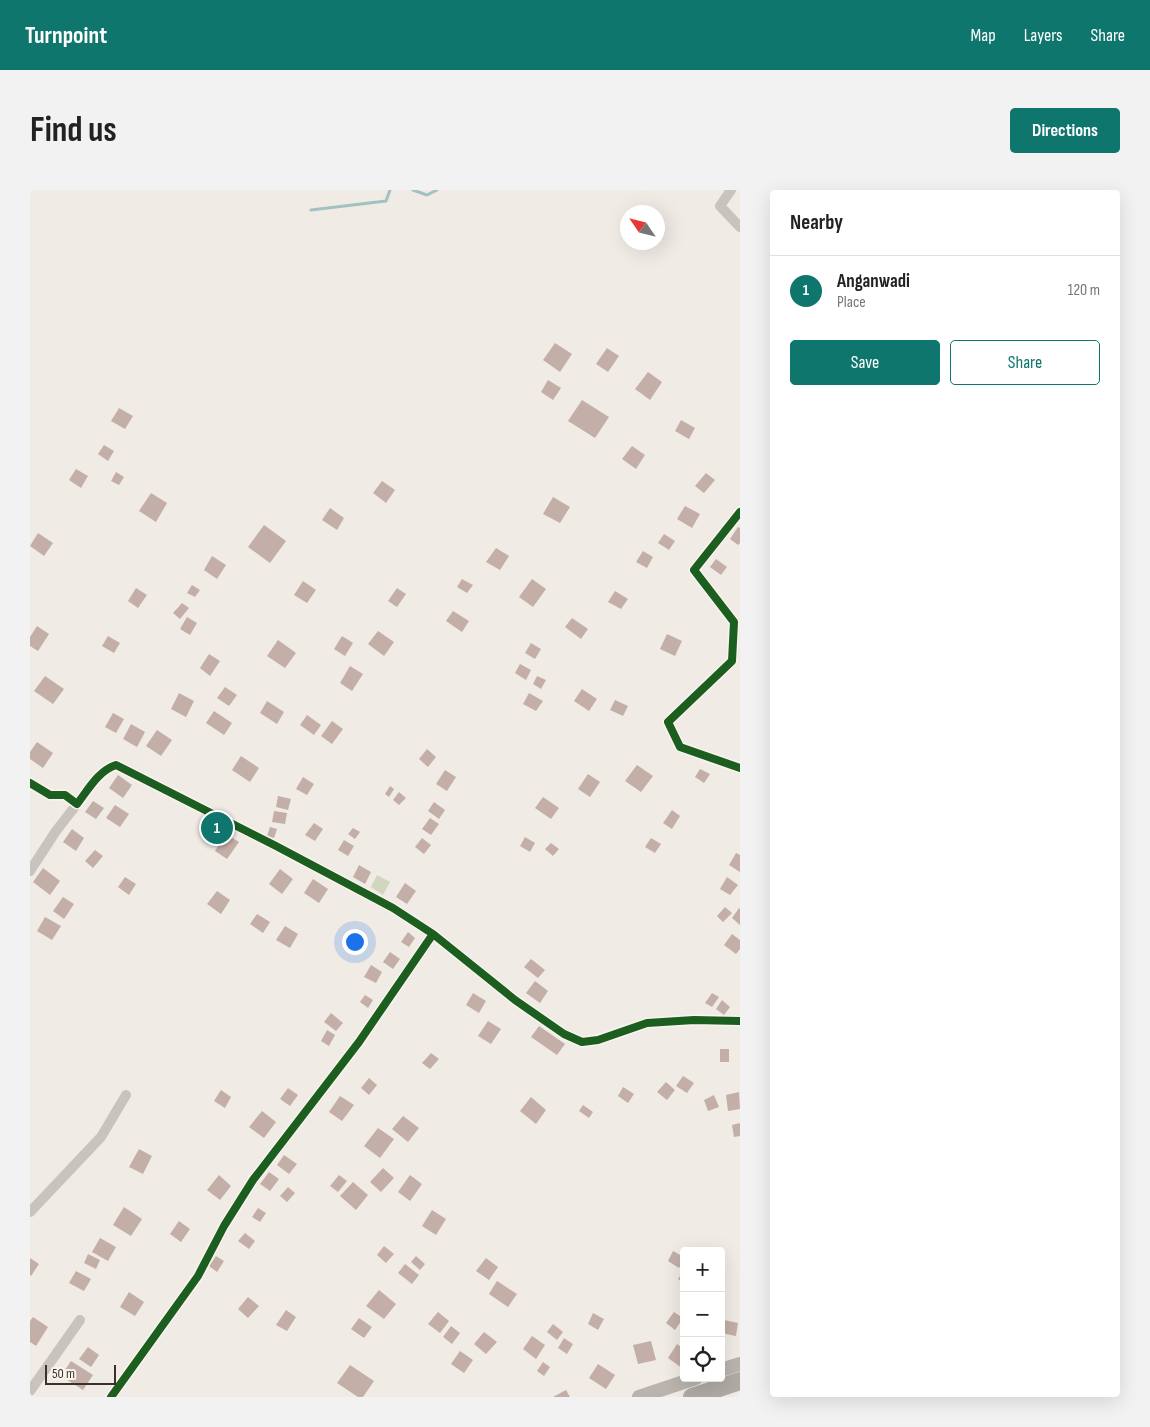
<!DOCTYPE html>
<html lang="en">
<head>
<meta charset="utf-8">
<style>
	:root { --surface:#fff; --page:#f2f2f2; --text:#222; --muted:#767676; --line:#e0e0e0; --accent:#0f766e }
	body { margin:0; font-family:"Sofia Sans Condensed",sans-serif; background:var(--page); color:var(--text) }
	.controls { position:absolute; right:15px; bottom:15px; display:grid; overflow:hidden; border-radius:5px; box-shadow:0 5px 20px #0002 }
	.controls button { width:45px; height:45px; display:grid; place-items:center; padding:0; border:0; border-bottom:1px solid var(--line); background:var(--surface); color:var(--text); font:25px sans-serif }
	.compass { position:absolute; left:590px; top:15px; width:45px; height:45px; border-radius:50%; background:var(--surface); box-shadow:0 5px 20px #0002; rotate:305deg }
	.scale { position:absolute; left:15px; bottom:12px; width:71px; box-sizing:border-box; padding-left:5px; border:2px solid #3b302b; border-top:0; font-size:14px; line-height:18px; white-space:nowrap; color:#3b302b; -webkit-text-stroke:4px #fbf5ee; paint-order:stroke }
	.you { position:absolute; left:324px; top:751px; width:18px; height:18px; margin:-12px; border:4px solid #fff; border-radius:50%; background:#1a73e8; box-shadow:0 0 0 8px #1a73e833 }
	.badge { display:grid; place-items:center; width:32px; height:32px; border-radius:50%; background:var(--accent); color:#fff; font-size:16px; font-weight:700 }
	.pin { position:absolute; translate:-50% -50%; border:2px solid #fff; box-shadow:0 1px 5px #0006 }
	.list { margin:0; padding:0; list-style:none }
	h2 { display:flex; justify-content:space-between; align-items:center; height:65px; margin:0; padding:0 20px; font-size:21px }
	h2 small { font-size:16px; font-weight:400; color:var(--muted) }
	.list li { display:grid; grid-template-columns:32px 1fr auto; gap:15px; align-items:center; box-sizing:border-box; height:70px; padding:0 20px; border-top:1px solid var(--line) }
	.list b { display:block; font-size:19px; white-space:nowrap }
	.list p { margin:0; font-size:16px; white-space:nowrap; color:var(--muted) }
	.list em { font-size:16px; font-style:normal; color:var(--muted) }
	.actions { display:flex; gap:10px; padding:15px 20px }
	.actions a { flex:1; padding:11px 0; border:1px solid var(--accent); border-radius:5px; text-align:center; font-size:18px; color:var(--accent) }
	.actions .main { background:var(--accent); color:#fff }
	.icon { flex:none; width:28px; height:28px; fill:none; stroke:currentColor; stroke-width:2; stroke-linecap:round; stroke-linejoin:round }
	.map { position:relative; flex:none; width:710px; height:1207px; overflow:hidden; border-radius:5px }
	header { display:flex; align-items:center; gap:30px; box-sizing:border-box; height:70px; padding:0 25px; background:var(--accent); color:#fff }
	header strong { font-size:24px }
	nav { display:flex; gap:28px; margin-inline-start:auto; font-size:18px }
	.intro { display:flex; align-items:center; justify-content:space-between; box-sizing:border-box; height:120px; padding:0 30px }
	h1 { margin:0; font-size:35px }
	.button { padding:12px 22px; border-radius:5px; background:var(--accent); color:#fff; font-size:18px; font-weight:700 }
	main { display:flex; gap:30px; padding:0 30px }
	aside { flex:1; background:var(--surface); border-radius:5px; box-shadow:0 5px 20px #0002 }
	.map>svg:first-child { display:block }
	.green { fill:#d1d6bf }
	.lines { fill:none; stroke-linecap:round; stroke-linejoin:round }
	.stream { stroke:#a1c2c1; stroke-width:3 }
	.building { fill:#c3afa7 }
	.street { stroke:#c9c3be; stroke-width:10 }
	.secondary { stroke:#bab3ae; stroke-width:14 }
	.highway { stroke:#afaaa4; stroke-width:18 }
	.cycleway-casing { stroke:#fbf5ee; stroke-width:11 }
	.cycleway { stroke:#1b5e20; stroke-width:8 }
</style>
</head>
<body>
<header>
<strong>Turnpoint</strong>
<nav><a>Map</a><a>Layers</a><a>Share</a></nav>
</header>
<div class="intro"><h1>Find us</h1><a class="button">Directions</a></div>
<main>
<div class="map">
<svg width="710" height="1207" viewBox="0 0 710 1207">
	<rect width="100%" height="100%" fill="#f0ebe5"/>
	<!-- green -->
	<path class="green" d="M347 685 360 692 353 705 341 697Z"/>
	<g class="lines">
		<!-- stream -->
		<path class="stream" d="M383 0 397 5 407 0
			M281 20 356 11 360 0"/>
	</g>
	<!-- building -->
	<path class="building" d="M525 153 542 164 530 182 513 170Z
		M577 158 589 166 578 182 566 174Z
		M618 182 632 192 620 210 605 199Z
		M518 190 531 198 523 210 511 202Z
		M552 210 579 227 565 248 538 231Z
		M89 218 103 226 95 239 81 231Z
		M651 230 665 238 659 249 645 241Z
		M74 255 84 261 78 271 68 264Z
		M602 256 615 265 606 279 592 269Z
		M46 279 58 286 51 298 39 290Z
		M86 282 94 287 89 295 81 291Z
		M676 283 685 290 674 303 665 296Z
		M352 291 365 300 356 313 343 303Z
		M121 303 137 313 126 332 109 321Z
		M523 307 540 317 530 333 513 324Z
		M655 316 670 324 662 338 647 329Z
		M300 318 314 328 307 340 292 330Z
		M234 335 256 351 240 373 218 357Z
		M708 337 710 338V353L708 355 700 349Z
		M8 343 23 353 14 366 0 356Z
		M634 344 645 351 639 360 628 353Z
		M466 358 479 366 470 380 456 372Z
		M613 361 623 367 617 378 606 372Z
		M182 366 196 375 187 389 174 380Z
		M686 369 697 377 691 385 680 377Z
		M432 389 443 395 437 403 427 397Z
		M502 389 516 399 503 417 489 407Z
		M273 391 286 400 277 413 264 405Z
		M162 395 170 400 165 407 157 403Z
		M106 398 117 405 108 418 98 411Z
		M367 398 376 404 367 417 358 411Z
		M585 401 598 409 591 419 578 412Z
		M152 413 159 418 150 429 143 423Z
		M423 421 439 431 432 442 416 431Z
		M157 427 167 433 160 445 150 439Z
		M542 428 558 439 551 449 535 437Z
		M7 436 19 444 8 461 0 456V447Z
		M348 441 364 452 354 466 338 454Z
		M637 444 652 451 645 466 630 459Z
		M78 446 90 453 84 463 72 456Z
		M312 446 323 453 315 466 304 459Z
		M248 450 266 463 255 478 237 466Z
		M501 453 511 459 505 469 495 463Z
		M179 464 190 471 180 486 170 478Z
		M490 474 501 480 496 490 485 483Z
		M320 476 333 484 322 501 310 493Z
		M15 486 34 499 23 514 4 501Z
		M507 486 516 490 511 499 503 494Z
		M195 497 207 505 199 516 187 508Z
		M552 499 567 509 559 521 544 511Z
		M149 503 164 511 156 527 141 519Z
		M499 503 513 511 506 521 493 514Z
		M585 510 598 516 593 526 580 520Z
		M237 511 254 522 247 534 230 523Z
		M184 521 202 533 194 545 176 533Z
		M83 523 94 529 86 543 75 537Z
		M277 525 291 535 284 545 270 535Z
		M302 531 313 539 302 554 291 546Z
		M101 534 115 542 107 557 93 549Z
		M127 540 142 550 131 566 116 556Z
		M7 552 23 563 13 578 0 569V562Z
		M397 559 406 567 398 577 389 569Z
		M211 566 229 578 220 592 202 580Z
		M607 575 623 586 611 602 595 591Z
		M670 579 680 584 674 593 665 587Z
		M415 580 426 587 417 601 406 594Z
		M558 584 570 592 560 607 548 599Z
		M88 585 102 595 93 608 79 598Z
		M273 587 284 594 277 605 266 599Z
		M360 596 364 599 359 607 355 604Z
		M369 602 376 608 369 615 363 610Z
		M248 606 261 609 258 620 246 617Z
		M513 607 529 618 521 629 505 618Z
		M63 611 74 618 66 629 55 622Z
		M404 612 415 620 409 629 398 621Z
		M85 615 99 624 90 637 76 628Z
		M642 620 650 626 642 639 633 633Z
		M244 621 257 623 255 634 242 632Z
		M400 628 409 634 401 645 392 639Z
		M184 631 194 637 189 647 180 639Z
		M284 633 293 639 285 651 275 645Z
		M240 637 247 639 244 648 237 646Z
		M323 638 330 642 325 649 318 644Z
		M42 639 54 648 46 661 33 652Z
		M196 644 209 652 197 669 185 661Z
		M495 647 505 653 500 662 490 656Z
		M392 648 401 655 394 664 385 657Z
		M621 648 631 654 625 663 615 657Z
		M314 650 324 656 318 666 308 660Z
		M521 653 529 659 523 666 515 659Z
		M65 660 73 666 63 678 55 671Z
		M706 663 710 665V682L699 675Z
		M329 675 341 682 335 694 323 687Z
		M13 678 30 691 20 705 3 692Z
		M250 679 263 689 252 704 239 694Z
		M95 687 106 694 99 705 88 697Z
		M697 687 708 695 700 705 690 699Z
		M283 689 298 699 289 713 274 703Z
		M375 693 386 701 377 714 366 707Z
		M187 701 200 710 191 724 177 714Z
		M33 707 44 714 34 729 23 721Z
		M695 717 702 723 693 732 687 726Z
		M709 718 710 719V735L702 728Z
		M227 724 240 732 233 743 220 734Z
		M15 727 31 736 22 750 7 741Z
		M255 736 268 744 260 758 246 750Z
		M378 742 385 748 379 757 371 752Z
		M702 744 710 750V759L706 764 694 755Z
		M360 762 370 769 363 779 353 772Z
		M501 769 515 780 508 788 494 777Z
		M341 775 352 782 346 793 334 787Z
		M505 791 518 801 510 813 496 803Z
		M443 803 456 811 449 823 436 815Z
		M682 803 689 807 682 817 675 813Z
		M335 805 343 810 338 818 330 812Z
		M692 810 700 817 694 825 686 819Z
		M301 823 313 833 306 841 294 832Z
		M458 831 471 839 461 854 448 846Z
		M509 836 535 854 527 865 501 847Z
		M297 840 305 845 299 856 291 851Z
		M690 859H699V872H690Z
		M401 863 409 869 400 879 392 873Z
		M653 886 664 893 657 903 646 896Z
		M339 888 347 895 339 905 331 898Z
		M636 892 645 900 637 910 627 902Z
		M593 897 604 904 598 913 588 906Z
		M258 898 268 905 260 916 250 909Z
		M191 900 201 907 195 918 184 911Z
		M709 902 710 919 698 921 696 905Z
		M684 905 689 917 678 921 674 910Z
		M310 906 324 915 312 931 299 922Z
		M501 907 516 920 506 934 490 921Z
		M553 915 563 922 559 928 549 921Z
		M232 921 246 932 234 948 219 937Z
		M373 926 389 938 378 952 362 939Z
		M710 933V946L704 947 702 935Z
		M348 938 364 949 350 968 334 956Z
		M109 959 122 966 113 984 99 977Z
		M254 965 267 974 259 984 247 975Z
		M353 978 364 988 351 1002 340 992Z
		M239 982 249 989 240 1001 230 994Z
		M189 985 201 996 190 1010 177 1000Z
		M309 985 317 991 308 1002 300 996Z
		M380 985 392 994 380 1011 368 1002Z
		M323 992 338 1005 326 1020 310 1006Z
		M258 997 265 1003 257 1012 250 1006Z
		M94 1017 112 1029 101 1046 83 1035Z
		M228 1018 236 1023 230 1032 222 1027Z
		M402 1020 416 1029 406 1045 392 1036Z
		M149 1031 160 1039 151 1052 140 1044Z
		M215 1043 225 1051 219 1059 208 1051Z
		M70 1048 86 1057 78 1071 62 1062Z
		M354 1056 364 1064 356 1073 347 1065Z
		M643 1061 654 1067V1070L649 1078 638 1071Z
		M58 1064 70 1070 66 1079 54 1073Z
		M186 1066 194 1071 187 1082 179 1076Z
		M386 1066 395 1074 390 1080 381 1072Z
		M0 1068 9 1074 1 1086 0 1085Z
		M456 1068 468 1077 459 1090 446 1081Z
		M375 1074 389 1085 382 1094 368 1083Z
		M46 1081 61 1089 54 1101 39 1093Z
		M654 1081V1093L648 1089Z
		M467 1091 487 1104 478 1117 459 1104Z
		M349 1100 366 1114 354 1129 336 1116Z
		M99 1102 114 1112 105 1126 90 1117Z
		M218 1107 229 1116 218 1128 208 1119Z
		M256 1120 266 1127 257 1141 246 1135Z
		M408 1122 419 1131 410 1143 398 1134Z
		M644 1122 653 1128 645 1140 636 1133Z
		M563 1123 574 1129 568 1140 558 1134Z
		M3 1127 18 1137 6 1156 0 1152V1131Z
		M329 1128 342 1137 334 1148 321 1139Z
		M694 1130 708 1133 706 1146 691 1143Z
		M523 1134 533 1142 527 1150 517 1142Z
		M421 1136 430 1143 422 1154 413 1147Z
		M454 1142 467 1152 456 1164 444 1154Z
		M502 1146 515 1155 506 1169 493 1159Z
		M534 1148 543 1154 537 1164 528 1158Z
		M621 1151 626 1170 608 1174 603 1155Z
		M647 1154 654 1159V1175L652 1178 638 1168Z
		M58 1157 69 1165 61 1177 49 1169Z
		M430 1161 443 1170 434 1183 421 1174Z
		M41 1171 63 1185 53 1200 31 1186Z
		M513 1172 520 1177 514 1186 507 1181Z
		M568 1174 585 1185 576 1199 559 1188Z
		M320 1175 344 1191 333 1207H328L307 1193Z
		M536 1200 540 1207H523Z"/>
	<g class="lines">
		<!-- street -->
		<path class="street" d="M701 0 690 16 710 37
			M710 322 664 380 704 432 702 471 638 532 650 557 710 578
			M0 593 20 605H35L47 614C58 600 68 581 86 575L246 656 363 718 403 744 485 810 534 844 552 852 568 850 617 833 664 830 710 831
			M0 681 26 641 47 614
			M0 1022 71 947 96 905
			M0 1201 50 1130
			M81 1207 168 1086 194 1036 223 990 329 852 403 744"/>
		<!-- secondary -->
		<path class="secondary" d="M691 1180 710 1174
			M609 1207 666 1188"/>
		<!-- highway -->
		<path class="highway" d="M662 1207 710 1191"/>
		<defs>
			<path id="cycleway" d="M710 322 664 380 704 432 702 471 638 532 650 557 710 578
				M0 593 20 605H35L47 614C58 600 68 581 86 575L246 656 363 718 403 744 485 810 534 844 552 852 568 850 617 833 664 830 710 831
				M81 1207 168 1086 194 1036 223 990 329 852 403 744"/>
		</defs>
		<!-- cycleway casing -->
		<use href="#cycleway" class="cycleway-casing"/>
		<!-- cycleway -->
		<use href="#cycleway" class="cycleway"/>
	</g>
</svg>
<div class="controls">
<button>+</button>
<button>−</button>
<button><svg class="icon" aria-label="locate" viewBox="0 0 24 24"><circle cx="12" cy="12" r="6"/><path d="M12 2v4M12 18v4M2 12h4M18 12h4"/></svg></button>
</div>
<svg class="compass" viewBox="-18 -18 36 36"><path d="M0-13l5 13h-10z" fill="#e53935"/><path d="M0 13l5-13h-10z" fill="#767676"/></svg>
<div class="scale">50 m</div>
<div class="you"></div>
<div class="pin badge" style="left:187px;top:638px">1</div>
</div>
<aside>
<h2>Nearby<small></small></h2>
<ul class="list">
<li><span class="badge">1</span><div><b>Anganwadi</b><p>Place</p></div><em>120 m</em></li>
</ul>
<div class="actions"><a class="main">Save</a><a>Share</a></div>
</aside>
</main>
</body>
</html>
